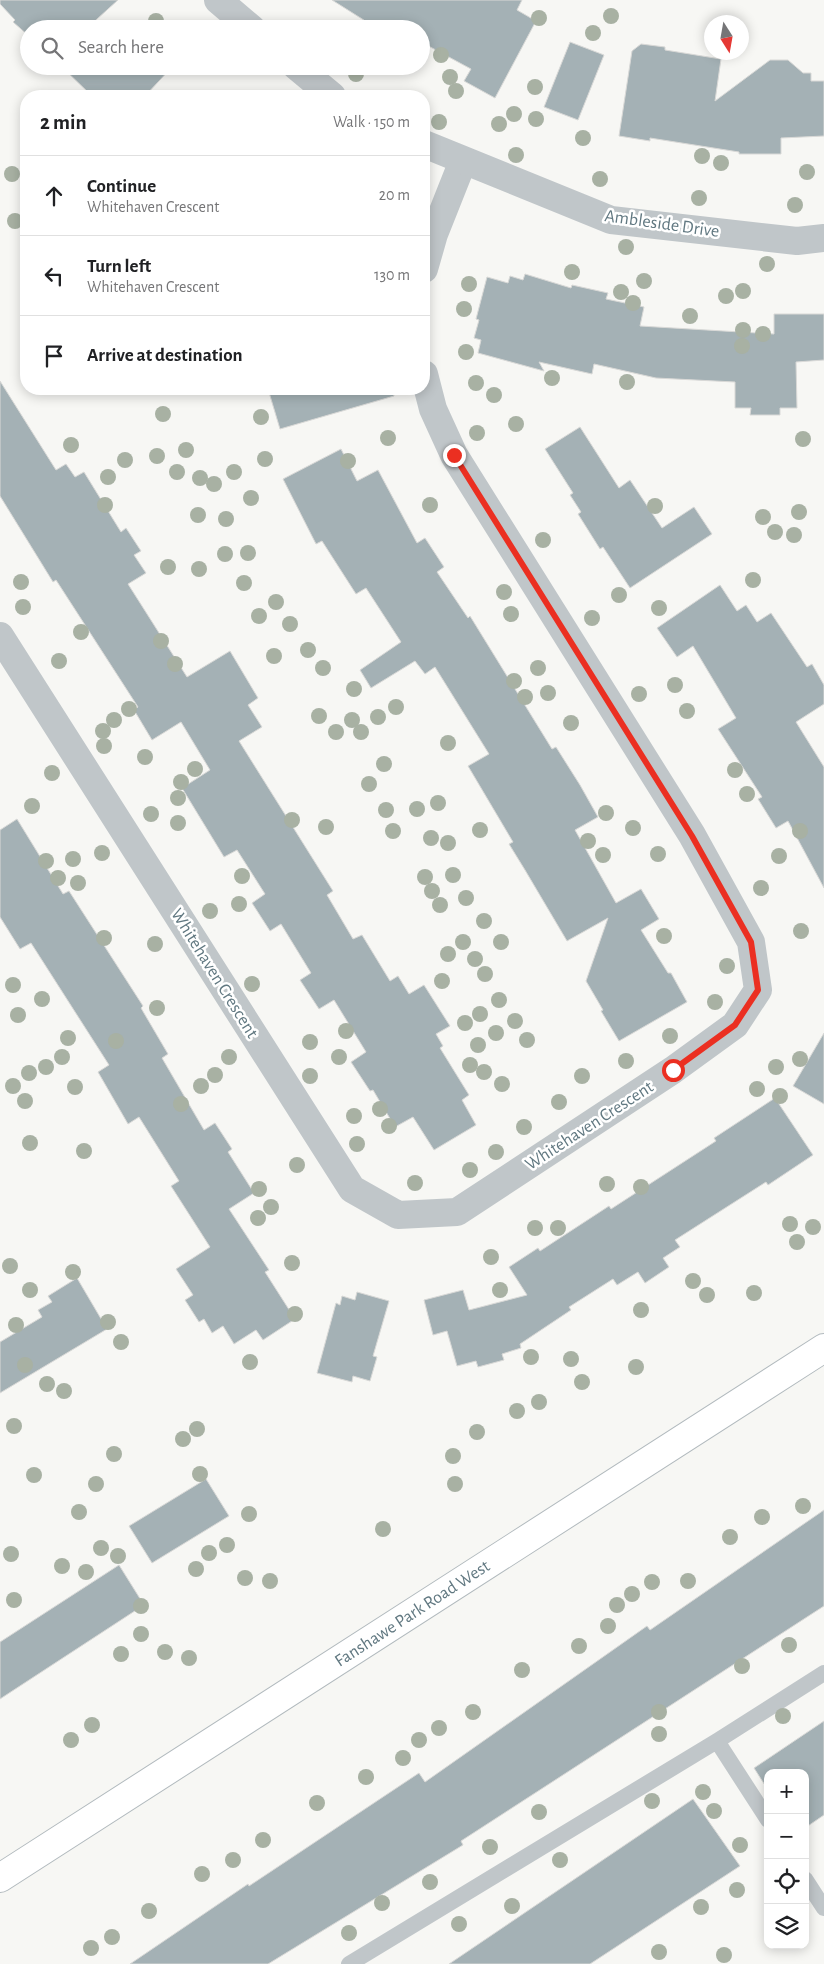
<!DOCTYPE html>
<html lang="en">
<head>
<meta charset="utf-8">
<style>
	:root { --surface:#fff; --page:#f6f6f6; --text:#202124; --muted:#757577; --line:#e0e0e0 }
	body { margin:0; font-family:"Alegreya Sans",sans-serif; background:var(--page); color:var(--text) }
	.controls { position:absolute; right:15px; bottom:15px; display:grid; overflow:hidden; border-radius:10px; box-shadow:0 2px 12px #0003 }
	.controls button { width:45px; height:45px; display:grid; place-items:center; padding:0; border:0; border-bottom:1px solid var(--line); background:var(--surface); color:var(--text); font:25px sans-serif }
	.compass { position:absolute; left:704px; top:15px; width:45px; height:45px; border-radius:50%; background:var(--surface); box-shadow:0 2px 12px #0003; rotate:169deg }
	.stop { position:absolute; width:15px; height:15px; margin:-11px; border:4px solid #eb2f21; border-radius:50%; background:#fff }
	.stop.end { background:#eb2f21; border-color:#fff; box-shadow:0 1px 5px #0008 }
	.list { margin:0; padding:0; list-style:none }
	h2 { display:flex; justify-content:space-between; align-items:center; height:65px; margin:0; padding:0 20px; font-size:21px }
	h2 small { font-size:16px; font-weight:400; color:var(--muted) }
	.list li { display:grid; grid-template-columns:32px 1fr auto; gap:15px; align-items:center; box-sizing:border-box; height:80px; padding:0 20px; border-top:1px solid var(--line) }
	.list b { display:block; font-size:19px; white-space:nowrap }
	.list p { margin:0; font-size:16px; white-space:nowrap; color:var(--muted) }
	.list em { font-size:16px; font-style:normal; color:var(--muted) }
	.icon { flex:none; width:28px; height:28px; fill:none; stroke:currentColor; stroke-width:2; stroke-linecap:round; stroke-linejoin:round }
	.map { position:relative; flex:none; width:824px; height:1964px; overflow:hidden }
	.search { position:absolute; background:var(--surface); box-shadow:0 2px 12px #0003; left:20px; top:20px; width:410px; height:55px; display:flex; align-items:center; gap:12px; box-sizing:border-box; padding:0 18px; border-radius:28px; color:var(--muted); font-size:19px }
	.panel { position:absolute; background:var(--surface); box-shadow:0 2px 12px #0003; left:20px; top:90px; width:410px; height:305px; border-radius:20px }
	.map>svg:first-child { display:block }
	.building { fill:#a4b1b5; stroke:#d9d9d7 }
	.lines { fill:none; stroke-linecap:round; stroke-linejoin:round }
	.secondary-casing { stroke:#b2babe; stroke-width:30 }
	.service { stroke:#c0c6c9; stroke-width:16 }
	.minor { stroke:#c0c6c9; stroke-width:28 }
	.tertiary { stroke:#c0c6c9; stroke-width:28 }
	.secondary { stroke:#fff; stroke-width:28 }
	.tree { fill:#a8b1a3 }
	.route { stroke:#eb2f21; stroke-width:6 }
	.labels { text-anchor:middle; stroke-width:5; stroke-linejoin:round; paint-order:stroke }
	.street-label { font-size:18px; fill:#617881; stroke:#fff }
</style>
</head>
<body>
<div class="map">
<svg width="824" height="1964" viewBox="0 0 824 1964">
	<rect width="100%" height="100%" fill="#f7f7f4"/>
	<!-- building -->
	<path class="building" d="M0 0H118L86 29H29V36L13 22 15 20 0 4Z
		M332 0H522L517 10 536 21 495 98 464 81 471 69 421 42V29H378Z
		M570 42 604 55 578 120 544 107Z
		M641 44 665 47V50L721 59 715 101 770 60H788L803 73H811V81H824V136L781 138V154H739V152L650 138V141L619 136 632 51Z
		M61 66H173L145 96H92Z
		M525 274 571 288 572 285 608 293 606 299 644 307 640 326 774 334V314H824V360L796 362 797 408H780V415H750L751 408H735V382L656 378 594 364 592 374 539 362 544 371 478 353 481 340 474 338 479 320 476 319 487 277 508 283 510 276 523 280Z
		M0 381 56 470 66 464 75 477 84 472 121 532 126 528 141 551 134 555 146 573 128 584 187 677 230 651 258 698 248 705 262 727 239 741 333 891 327 895 353 939 362 935 390 981 398 976 409 994 424 985 450 1026 436 1034 443 1046 440 1048 469 1095 462 1100 476 1125 434 1150 413 1117 395 1127 373 1090 370 1091 351 1062 366 1052 334 1000 319 1009 300 980 311 973 281 924 270 931 252 903 265 894 237 850 224 857 182 788 210 770 181 722 152 740 134 710 138 707 56 580 53 582 0 496Z
		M268 389H393L394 396 280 429Z
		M580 427 619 488 630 480 662 528 694 507 712 534 630 588 603 547 600 549 578 514 581 512 570 495 573 493 545 449Z
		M341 449 357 481 378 470 417 543 425 538 444 567 437 572 468 618 470 616 552 749 556 747 580 785 598 817 575 830 616 903 641 889 659 919 641 930 668 973H671L687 1002 619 1041 601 1011 603 1010 586 981 608 918 567 941 525 870 509 844 513 842 468 766 489 754 435 667 425 674 415 661 371 688 360 670 401 642 366 588 356 594 322 541 316 544 283 479Z
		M720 585 737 611 746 605 757 622 771 613 807 667 812 664 824 685V704L796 722 824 767V888L788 821 776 828 758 799 762 797 718 729 736 718 693 646 677 657 657 628Z
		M17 819 63 894 69 891 143 1006 141 1008 168 1054 162 1058 204 1130 215 1123 232 1149 228 1152 254 1193 229 1209 269 1270 265 1272 295 1319 263 1340 256 1330 234 1344 223 1326 212 1333 204 1319 199 1322 185 1300 193 1295 176 1269 210 1247 171 1186 179 1181 139 1117 128 1124 98 1072 109 1065 31 943 20 949 0 917V830Z
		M824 1033V1104L793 1086Z
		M775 1098 813 1155 768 1185 766 1182 675 1240 680 1247 663 1258 669 1267 645 1283 638 1272 617 1285 613 1279 569 1307 571 1310 520 1344 521 1348 502 1354 504 1360 478 1367 476 1361 457 1366 447 1331 433 1335 424 1300 463 1290 469 1310 527 1295 509 1267 538 1248 540 1251 609 1206 611 1209 716 1141 714 1138Z
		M77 1278 107 1329 0 1393V1342L42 1317 38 1310 52 1302 48 1296Z
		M357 1292 389 1301 373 1356 377 1357 370 1381 353 1376 352 1382 317 1373 336 1303 340 1305 342 1296 355 1300Z
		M206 1479 229 1516 152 1563 129 1526Z
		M824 1510V1606L461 1841 463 1845 268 1964H130L248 1884 249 1886 419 1773 425 1782 647 1626 650 1630Z
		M119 1565 144 1605 0 1699V1642Z
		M824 1721V1815L805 1828V1773H768V1790L754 1768Z
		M693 1799 740 1866 590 1964H449Z"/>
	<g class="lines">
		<defs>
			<path id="secondary" d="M0 1878 824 1348"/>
		</defs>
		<!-- secondary casing -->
		<use href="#secondary" class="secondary-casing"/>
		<!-- service -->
		<path class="service" d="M717 1741 768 1820
			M805 1879 824 1908
			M349 1964 717 1741 824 1673"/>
		<!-- minor -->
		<path class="minor" d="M424 269 434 234 463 161
			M0 636 352 1189 398 1215 457 1212 673 1070 735 1025 758 990 751 942 692 835 454 455 433 409 424 374"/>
		<!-- tertiary -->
		<path class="tertiary" d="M218 0 252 29
			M296 66 332 96
			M424 144 611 220 797 241 824 238"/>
		<!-- secondary -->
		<use href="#secondary" class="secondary"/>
	</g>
	<!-- trees -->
	<g class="tree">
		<circle cx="611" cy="16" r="8"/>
		<circle cx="539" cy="18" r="8"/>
		<circle cx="156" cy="21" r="8"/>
		<circle cx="593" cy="33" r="8"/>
		<circle cx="441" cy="55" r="8"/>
		<circle cx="356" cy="74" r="8"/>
		<circle cx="450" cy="77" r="8"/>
		<circle cx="535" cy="87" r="8"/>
		<circle cx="456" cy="91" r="8"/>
		<circle cx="514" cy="114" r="8"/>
		<circle cx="536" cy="119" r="8"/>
		<circle cx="439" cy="122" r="8"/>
		<circle cx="499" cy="124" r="8"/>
		<circle cx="583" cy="138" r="8"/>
		<circle cx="516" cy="155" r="8"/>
		<circle cx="702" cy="156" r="8"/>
		<circle cx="721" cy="163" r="8"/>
		<circle cx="807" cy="172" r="8"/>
		<circle cx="12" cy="174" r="8"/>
		<circle cx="600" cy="179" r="8"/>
		<circle cx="699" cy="198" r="8"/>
		<circle cx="795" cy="205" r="8"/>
		<circle cx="15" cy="221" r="8"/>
		<circle cx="626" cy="247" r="8"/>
		<circle cx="767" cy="264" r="8"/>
		<circle cx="572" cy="272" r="8"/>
		<circle cx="644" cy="281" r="8"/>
		<circle cx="469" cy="284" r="8"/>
		<circle cx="743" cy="291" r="8"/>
		<circle cx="621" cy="292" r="8"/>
		<circle cx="726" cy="296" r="8"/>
		<circle cx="633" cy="303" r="8"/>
		<circle cx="464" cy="309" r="8"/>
		<circle cx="690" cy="316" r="8"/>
		<circle cx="743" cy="330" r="8"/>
		<circle cx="763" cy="334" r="8"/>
		<circle cx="742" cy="346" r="8"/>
		<circle cx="466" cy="352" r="8"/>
		<circle cx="552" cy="378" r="8"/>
		<circle cx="627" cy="382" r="8"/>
		<circle cx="476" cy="383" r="8"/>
		<circle cx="494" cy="395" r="8"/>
		<circle cx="163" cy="414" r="8"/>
		<circle cx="261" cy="417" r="8"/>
		<circle cx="516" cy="424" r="8"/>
		<circle cx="477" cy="433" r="8"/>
		<circle cx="388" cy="438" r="8"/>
		<circle cx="803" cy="439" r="8"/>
		<circle cx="71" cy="445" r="8"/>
		<circle cx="186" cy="450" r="8"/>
		<circle cx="157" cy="456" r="8"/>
		<circle cx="265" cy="459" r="8"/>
		<circle cx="125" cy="460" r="8"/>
		<circle cx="348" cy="461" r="8"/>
		<circle cx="177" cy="472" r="8"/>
		<circle cx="234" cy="472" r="8"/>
		<circle cx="108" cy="477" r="8"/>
		<circle cx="200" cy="478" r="8"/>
		<circle cx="214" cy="484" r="8"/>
		<circle cx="251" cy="498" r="8"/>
		<circle cx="105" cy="505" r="8"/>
		<circle cx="430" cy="505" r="8"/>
		<circle cx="655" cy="506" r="8"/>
		<circle cx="799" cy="512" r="8"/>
		<circle cx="198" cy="515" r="8"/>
		<circle cx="763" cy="517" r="8"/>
		<circle cx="226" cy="519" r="8"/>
		<circle cx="775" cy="532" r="8"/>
		<circle cx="794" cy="535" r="8"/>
		<circle cx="543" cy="540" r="8"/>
		<circle cx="248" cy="553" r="8"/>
		<circle cx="225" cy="554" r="8"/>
		<circle cx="168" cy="567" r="8"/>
		<circle cx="199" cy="569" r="8"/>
		<circle cx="753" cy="580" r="8"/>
		<circle cx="21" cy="582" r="8"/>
		<circle cx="244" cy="583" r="8"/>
		<circle cx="504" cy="592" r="8"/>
		<circle cx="619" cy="595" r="8"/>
		<circle cx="276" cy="602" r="8"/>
		<circle cx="23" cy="607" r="8"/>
		<circle cx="659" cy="608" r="8"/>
		<circle cx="511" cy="614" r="8"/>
		<circle cx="259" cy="616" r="8"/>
		<circle cx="592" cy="618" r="8"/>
		<circle cx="290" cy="624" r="8"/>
		<circle cx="81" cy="632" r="8"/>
		<circle cx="161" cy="641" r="8"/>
		<circle cx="308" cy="650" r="8"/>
		<circle cx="274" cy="656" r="8"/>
		<circle cx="59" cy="661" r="8"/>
		<circle cx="175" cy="664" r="8"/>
		<circle cx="323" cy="668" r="8"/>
		<circle cx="538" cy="668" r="8"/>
		<circle cx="514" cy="681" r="8"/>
		<circle cx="675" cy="685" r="8"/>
		<circle cx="354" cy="689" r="8"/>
		<circle cx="548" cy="693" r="8"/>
		<circle cx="639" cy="694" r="8"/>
		<circle cx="525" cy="697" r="8"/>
		<circle cx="396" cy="707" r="8"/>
		<circle cx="129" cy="709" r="8"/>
		<circle cx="687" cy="711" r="8"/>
		<circle cx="319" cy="716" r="8"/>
		<circle cx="378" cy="717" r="8"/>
		<circle cx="114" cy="720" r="8"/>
		<circle cx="352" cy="720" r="8"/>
		<circle cx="571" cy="723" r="8"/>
		<circle cx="103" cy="731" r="8"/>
		<circle cx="336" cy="732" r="8"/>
		<circle cx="361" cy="732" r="8"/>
		<circle cx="448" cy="743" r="8"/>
		<circle cx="104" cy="746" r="8"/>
		<circle cx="145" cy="757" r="8"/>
		<circle cx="384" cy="764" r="8"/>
		<circle cx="195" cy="769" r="8"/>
		<circle cx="735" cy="770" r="8"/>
		<circle cx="52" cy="773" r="8"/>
		<circle cx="181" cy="782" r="8"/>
		<circle cx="369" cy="784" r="8"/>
		<circle cx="747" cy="794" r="8"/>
		<circle cx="178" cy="798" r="8"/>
		<circle cx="438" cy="803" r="8"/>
		<circle cx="32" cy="806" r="8"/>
		<circle cx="417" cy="809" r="8"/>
		<circle cx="386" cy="810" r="8"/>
		<circle cx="606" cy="813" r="8"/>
		<circle cx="151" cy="814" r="8"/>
		<circle cx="292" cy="820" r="8"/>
		<circle cx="178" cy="823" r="8"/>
		<circle cx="326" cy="827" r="8"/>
		<circle cx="633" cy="828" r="8"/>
		<circle cx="480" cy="830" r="8"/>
		<circle cx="393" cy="831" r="8"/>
		<circle cx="800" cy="831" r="8"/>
		<circle cx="431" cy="838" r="8"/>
		<circle cx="588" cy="841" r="8"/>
		<circle cx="448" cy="843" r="8"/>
		<circle cx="102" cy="853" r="8"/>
		<circle cx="658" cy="854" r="8"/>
		<circle cx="603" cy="855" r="8"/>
		<circle cx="779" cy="856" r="8"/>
		<circle cx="73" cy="859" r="8"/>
		<circle cx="46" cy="861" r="8"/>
		<circle cx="453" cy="875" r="8"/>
		<circle cx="242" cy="876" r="8"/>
		<circle cx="425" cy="877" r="8"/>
		<circle cx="58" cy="878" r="8"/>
		<circle cx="78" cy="883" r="8"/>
		<circle cx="761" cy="888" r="8"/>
		<circle cx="432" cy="891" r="8"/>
		<circle cx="466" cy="898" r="8"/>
		<circle cx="239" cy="904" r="8"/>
		<circle cx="440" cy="905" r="8"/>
		<circle cx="210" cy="911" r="8"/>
		<circle cx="484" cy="921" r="8"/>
		<circle cx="801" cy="931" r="8"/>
		<circle cx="664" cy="936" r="8"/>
		<circle cx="104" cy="938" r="8"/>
		<circle cx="463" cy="942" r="8"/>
		<circle cx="501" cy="942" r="8"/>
		<circle cx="155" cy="944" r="8"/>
		<circle cx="448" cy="954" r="8"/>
		<circle cx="475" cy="959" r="8"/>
		<circle cx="727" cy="966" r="8"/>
		<circle cx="485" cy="974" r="8"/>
		<circle cx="442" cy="981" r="8"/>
		<circle cx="252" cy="984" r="8"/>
		<circle cx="13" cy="985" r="8"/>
		<circle cx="42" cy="999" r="8"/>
		<circle cx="499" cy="1000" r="8"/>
		<circle cx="715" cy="1002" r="8"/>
		<circle cx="157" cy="1008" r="8"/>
		<circle cx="480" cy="1014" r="8"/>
		<circle cx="18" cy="1015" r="8"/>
		<circle cx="515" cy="1021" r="8"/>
		<circle cx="465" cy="1023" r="8"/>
		<circle cx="346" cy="1031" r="8"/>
		<circle cx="496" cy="1033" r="8"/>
		<circle cx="670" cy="1036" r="8"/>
		<circle cx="68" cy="1038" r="8"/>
		<circle cx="527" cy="1040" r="8"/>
		<circle cx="116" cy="1041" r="8"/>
		<circle cx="310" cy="1042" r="8"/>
		<circle cx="478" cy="1045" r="8"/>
		<circle cx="62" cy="1057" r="8"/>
		<circle cx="229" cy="1057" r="8"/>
		<circle cx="339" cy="1057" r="8"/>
		<circle cx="800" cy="1059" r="8"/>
		<circle cx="626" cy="1061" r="8"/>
		<circle cx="470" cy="1065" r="8"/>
		<circle cx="46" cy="1067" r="8"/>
		<circle cx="776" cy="1067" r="8"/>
		<circle cx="484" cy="1072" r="8"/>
		<circle cx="29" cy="1073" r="8"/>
		<circle cx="215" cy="1075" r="8"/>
		<circle cx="310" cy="1076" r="8"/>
		<circle cx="582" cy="1076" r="8"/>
		<circle cx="502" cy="1084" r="8"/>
		<circle cx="13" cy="1086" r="8"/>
		<circle cx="201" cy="1086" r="8"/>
		<circle cx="75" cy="1087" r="8"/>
		<circle cx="757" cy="1089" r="8"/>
		<circle cx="780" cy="1096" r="8"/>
		<circle cx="25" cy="1101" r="8"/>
		<circle cx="559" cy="1102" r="8"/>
		<circle cx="181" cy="1104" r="8"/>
		<circle cx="380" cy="1109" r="8"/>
		<circle cx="354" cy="1116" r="8"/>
		<circle cx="389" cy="1126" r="8"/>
		<circle cx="524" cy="1127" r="8"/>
		<circle cx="30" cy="1143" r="8"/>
		<circle cx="357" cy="1144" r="8"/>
		<circle cx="84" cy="1151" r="8"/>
		<circle cx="496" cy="1152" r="8"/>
		<circle cx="297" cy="1165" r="8"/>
		<circle cx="470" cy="1170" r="8"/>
		<circle cx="415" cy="1183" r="8"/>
		<circle cx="607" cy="1184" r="8"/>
		<circle cx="641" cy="1187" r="8"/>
		<circle cx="259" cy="1189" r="8"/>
		<circle cx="271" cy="1207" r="8"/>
		<circle cx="258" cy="1218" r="8"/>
		<circle cx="790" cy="1224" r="8"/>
		<circle cx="813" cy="1227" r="8"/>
		<circle cx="535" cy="1228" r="8"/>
		<circle cx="558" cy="1228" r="8"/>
		<circle cx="797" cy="1242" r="8"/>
		<circle cx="491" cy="1257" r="8"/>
		<circle cx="292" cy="1263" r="8"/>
		<circle cx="10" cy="1266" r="8"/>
		<circle cx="73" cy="1272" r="8"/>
		<circle cx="693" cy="1281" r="8"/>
		<circle cx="30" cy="1290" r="8"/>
		<circle cx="500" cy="1290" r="8"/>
		<circle cx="754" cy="1293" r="8"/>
		<circle cx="707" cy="1295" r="8"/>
		<circle cx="641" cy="1310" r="8"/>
		<circle cx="295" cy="1314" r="8"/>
		<circle cx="108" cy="1322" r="8"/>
		<circle cx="16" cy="1325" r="8"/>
		<circle cx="121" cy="1342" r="8"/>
		<circle cx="531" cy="1357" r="8"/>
		<circle cx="571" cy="1359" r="8"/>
		<circle cx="250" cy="1362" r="8"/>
		<circle cx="25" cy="1365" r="8"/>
		<circle cx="636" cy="1367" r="8"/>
		<circle cx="582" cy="1382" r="8"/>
		<circle cx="47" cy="1384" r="8"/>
		<circle cx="64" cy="1391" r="8"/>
		<circle cx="539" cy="1402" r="8"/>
		<circle cx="517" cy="1411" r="8"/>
		<circle cx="14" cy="1426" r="8"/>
		<circle cx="197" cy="1429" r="8"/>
		<circle cx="477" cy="1432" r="8"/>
		<circle cx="183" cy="1439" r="8"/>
		<circle cx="114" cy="1454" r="8"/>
		<circle cx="453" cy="1456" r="8"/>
		<circle cx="200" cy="1474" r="8"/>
		<circle cx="34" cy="1475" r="8"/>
		<circle cx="96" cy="1484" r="8"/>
		<circle cx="455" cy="1484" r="8"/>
		<circle cx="803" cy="1506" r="8"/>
		<circle cx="79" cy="1512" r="8"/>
		<circle cx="249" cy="1514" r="8"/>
		<circle cx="762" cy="1517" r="8"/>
		<circle cx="383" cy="1529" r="8"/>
		<circle cx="730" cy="1537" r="8"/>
		<circle cx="227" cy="1545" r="8"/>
		<circle cx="101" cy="1548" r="8"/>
		<circle cx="209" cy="1553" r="8"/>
		<circle cx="11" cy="1554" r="8"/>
		<circle cx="118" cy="1556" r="8"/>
		<circle cx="62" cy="1566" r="8"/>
		<circle cx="196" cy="1569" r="8"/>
		<circle cx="86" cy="1572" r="8"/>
		<circle cx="245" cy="1578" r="8"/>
		<circle cx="270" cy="1581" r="8"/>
		<circle cx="688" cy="1581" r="8"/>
		<circle cx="652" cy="1582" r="8"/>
		<circle cx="632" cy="1594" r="8"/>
		<circle cx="14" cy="1600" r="8"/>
		<circle cx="617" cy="1605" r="8"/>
		<circle cx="141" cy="1606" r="8"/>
		<circle cx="608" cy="1626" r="8"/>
		<circle cx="141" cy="1634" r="8"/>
		<circle cx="789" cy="1645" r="8"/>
		<circle cx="579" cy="1646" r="8"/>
		<circle cx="165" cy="1652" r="8"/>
		<circle cx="121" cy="1654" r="8"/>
		<circle cx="189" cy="1658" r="8"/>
		<circle cx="742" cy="1666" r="8"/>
		<circle cx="522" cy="1670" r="8"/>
		<circle cx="473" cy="1712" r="8"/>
		<circle cx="659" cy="1712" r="8"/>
		<circle cx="783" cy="1716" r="8"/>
		<circle cx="92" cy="1725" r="8"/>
		<circle cx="439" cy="1728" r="8"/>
		<circle cx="659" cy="1734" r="8"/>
		<circle cx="71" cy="1740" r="8"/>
		<circle cx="419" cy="1740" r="8"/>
		<circle cx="403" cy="1758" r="8"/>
		<circle cx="366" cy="1777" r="8"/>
		<circle cx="703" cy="1792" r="8"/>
		<circle cx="652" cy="1801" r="8"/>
		<circle cx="317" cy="1803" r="8"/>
		<circle cx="714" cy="1811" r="8"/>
		<circle cx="539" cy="1812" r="8"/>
		<circle cx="263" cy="1840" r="8"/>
		<circle cx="740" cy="1845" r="8"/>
		<circle cx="490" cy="1847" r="8"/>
		<circle cx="233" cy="1860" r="8"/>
		<circle cx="560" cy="1860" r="8"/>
		<circle cx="202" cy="1874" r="8"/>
		<circle cx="430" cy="1882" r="8"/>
		<circle cx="737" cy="1890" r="8"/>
		<circle cx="382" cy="1903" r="8"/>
		<circle cx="512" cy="1906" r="8"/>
		<circle cx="701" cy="1907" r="8"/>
		<circle cx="149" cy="1911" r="8"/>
		<circle cx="459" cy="1924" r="8"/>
		<circle cx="349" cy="1933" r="8"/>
		<circle cx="112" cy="1937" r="8"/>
		<circle cx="91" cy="1948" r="8"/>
		<circle cx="659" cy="1952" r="8"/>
		<circle cx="724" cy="1955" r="8"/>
	</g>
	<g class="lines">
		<!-- route -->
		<path class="route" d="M454 455 692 836 751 942 758 990 735 1025 673 1070"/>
	</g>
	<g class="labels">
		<!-- street labels -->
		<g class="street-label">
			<text transform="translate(662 223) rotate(8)" y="6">Ambleside Drive</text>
			<text transform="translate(215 973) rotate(58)" y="6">Whitehaven Crescent</text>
			<text transform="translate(589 1125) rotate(-33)" y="6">Whitehaven Crescent</text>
			<text transform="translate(412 1613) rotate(-33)" y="6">Fanshawe Park Road West</text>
		</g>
	</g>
</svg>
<div class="controls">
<button>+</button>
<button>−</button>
<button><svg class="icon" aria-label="locate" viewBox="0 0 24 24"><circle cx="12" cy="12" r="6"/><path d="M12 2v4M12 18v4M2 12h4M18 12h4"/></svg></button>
<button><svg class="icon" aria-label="layers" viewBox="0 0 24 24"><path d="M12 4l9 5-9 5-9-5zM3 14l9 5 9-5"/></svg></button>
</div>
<svg class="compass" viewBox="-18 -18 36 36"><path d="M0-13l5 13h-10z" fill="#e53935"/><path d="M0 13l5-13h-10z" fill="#757577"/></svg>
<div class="stop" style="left:673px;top:1070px"></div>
<div class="stop end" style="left:454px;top:455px"></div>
<div class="search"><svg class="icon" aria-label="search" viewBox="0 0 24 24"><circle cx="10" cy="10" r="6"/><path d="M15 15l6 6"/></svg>Search here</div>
<section class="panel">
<h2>2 min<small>Walk · 150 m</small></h2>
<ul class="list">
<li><svg class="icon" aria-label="ahead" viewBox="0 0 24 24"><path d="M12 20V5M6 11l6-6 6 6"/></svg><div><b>Continue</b><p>Whitehaven Crescent</p></div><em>20 m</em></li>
<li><svg class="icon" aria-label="left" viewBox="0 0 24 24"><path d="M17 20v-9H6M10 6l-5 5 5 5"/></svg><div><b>Turn left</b><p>Whitehaven Crescent</p></div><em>130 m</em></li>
<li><svg class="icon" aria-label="arrive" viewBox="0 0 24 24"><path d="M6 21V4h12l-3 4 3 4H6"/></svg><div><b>Arrive at destination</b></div></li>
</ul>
</section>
</div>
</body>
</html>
